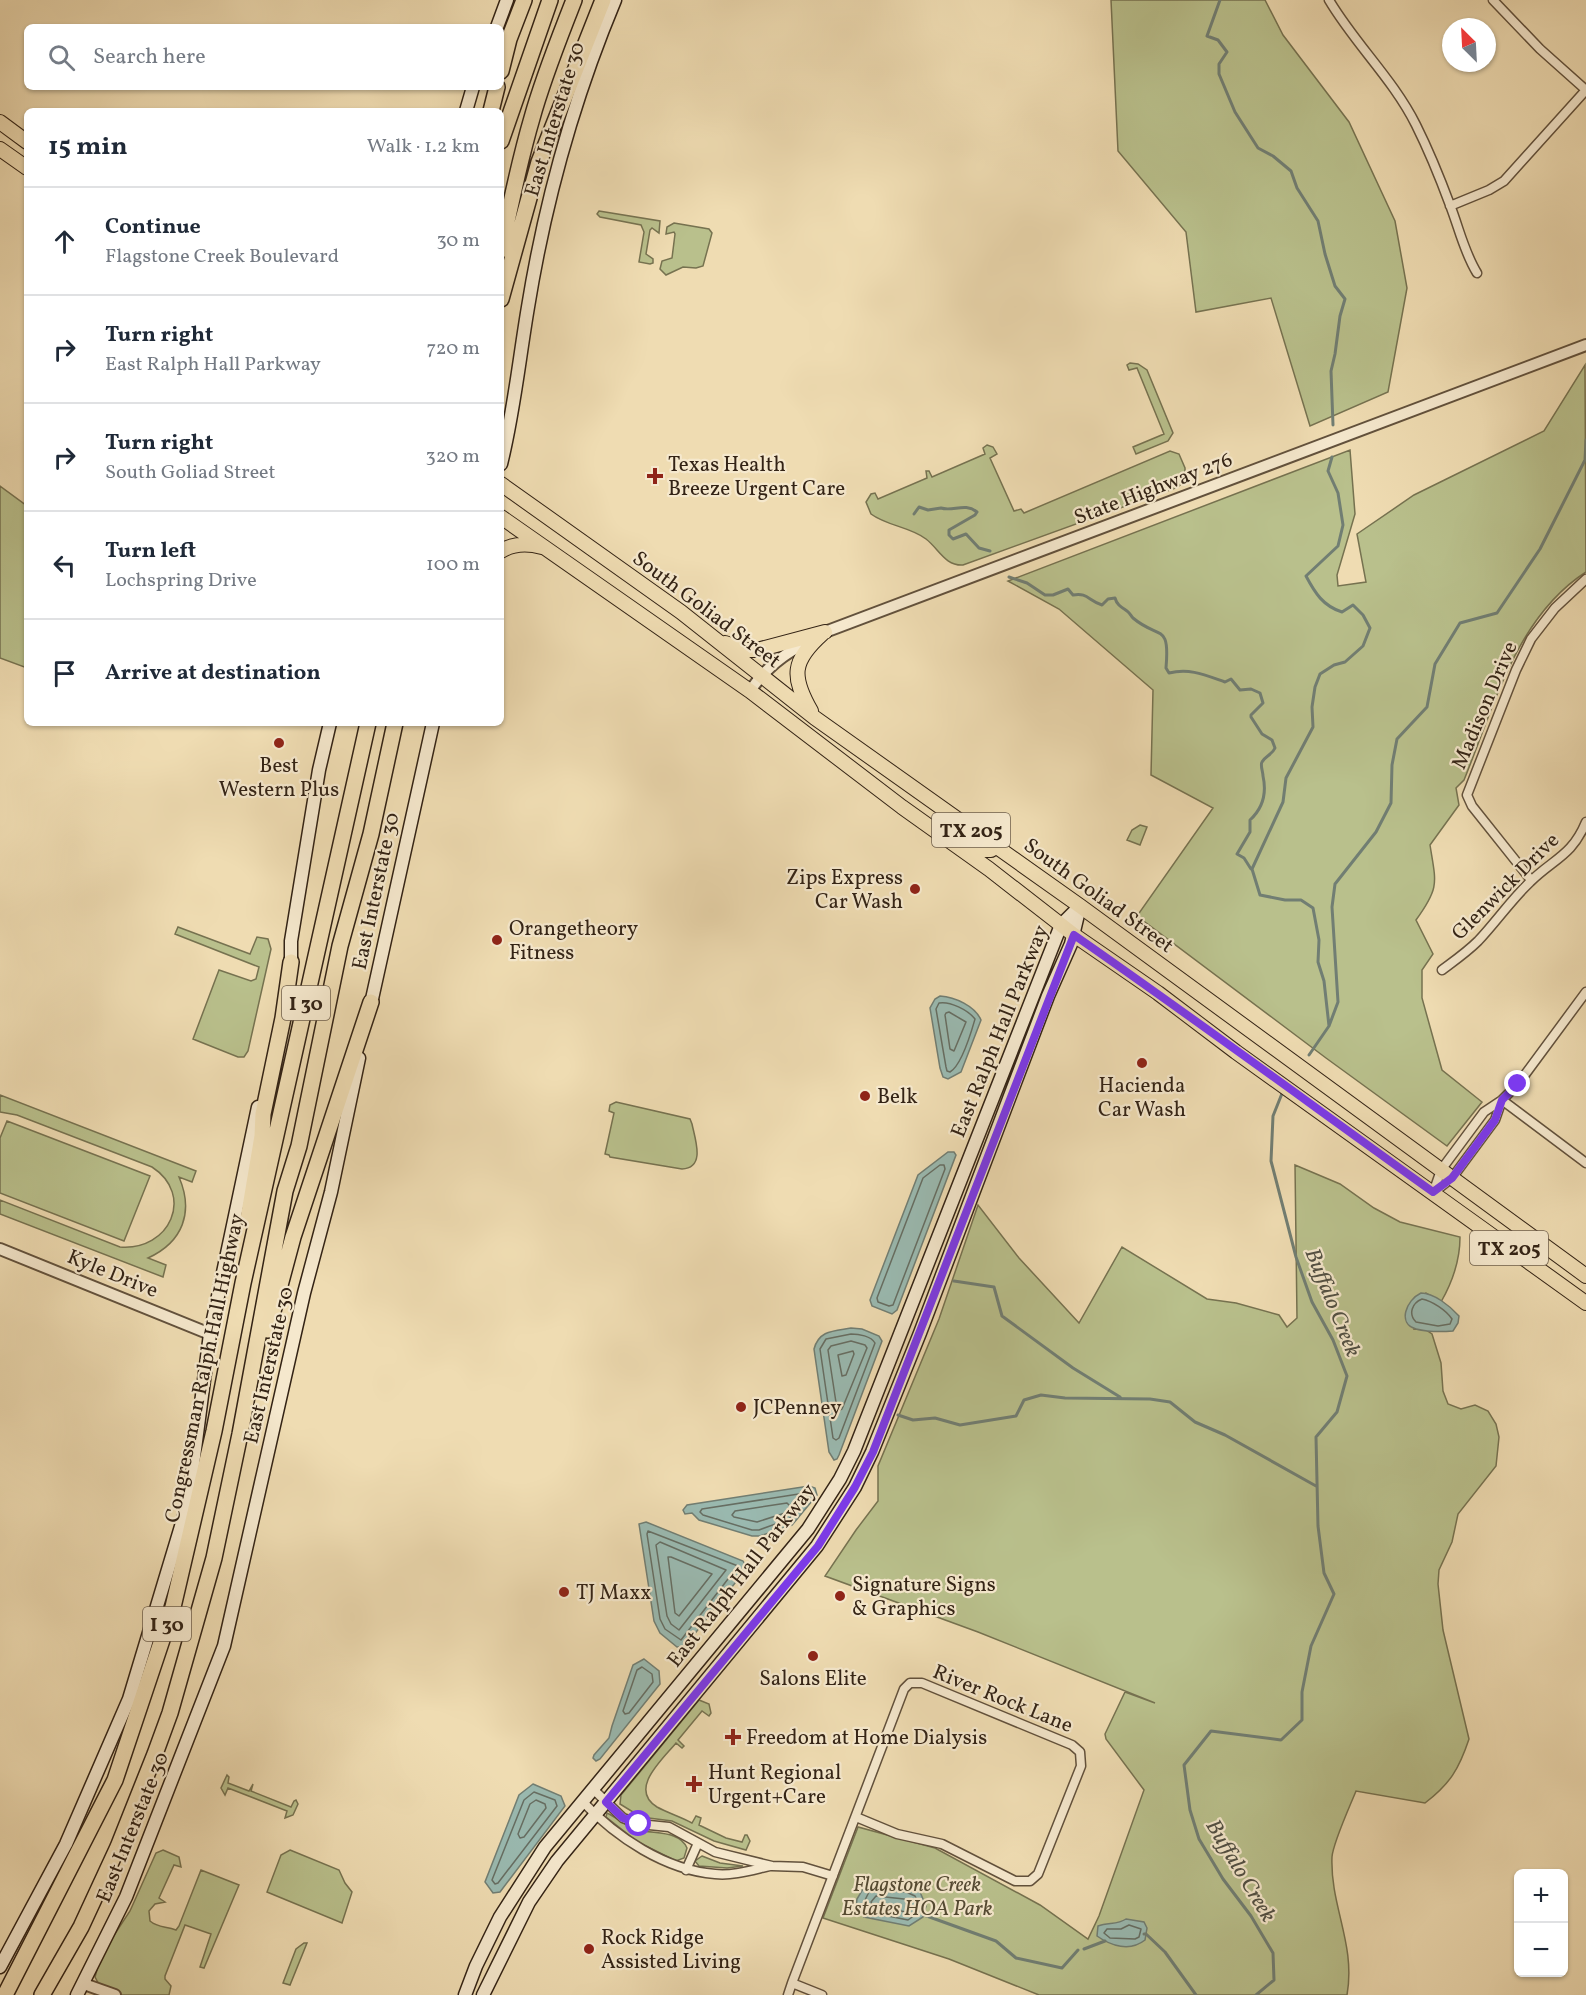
<!DOCTYPE html>
<html lang="en">
<head>
<meta charset="utf-8">
<style>
	:root { --surface:#fff; --page:#f6f6f7; --text:#1f2937; --muted:#747a83; --line:#e0e1e3 }
	body { margin:0; font-family:Vollkorn,serif; background:var(--page); color:var(--text) }
	.controls { position:absolute; right:18px; bottom:18px; display:grid; overflow:hidden; border-radius:9px; box-shadow:0 2px 4px #0004 }
	.controls button { width:54px; height:54px; display:grid; place-items:center; padding:0; border:0; border-bottom:2px solid var(--line); background:var(--surface); color:var(--text); font:30px sans-serif }
	.compass { position:absolute; left:1442px; top:18px; width:54px; height:54px; border-radius:50%; background:var(--surface); box-shadow:0 2px 4px #0004; rotate:336deg }
	.stop { position:absolute; width:18px; height:18px; margin:-14px; border:4px solid #7c3aed; border-radius:50%; background:#fff }
	.stop.end { background:#7c3aed; border-color:#fff; box-shadow:0 2px 6px #0008 }
	.list { margin:0; padding:0; list-style:none }
	h2 { display:flex; justify-content:space-between; align-items:center; height:78px; margin:0; padding:0 24px; font-size:26px }
	h2 small { font-size:20px; font-weight:400; color:var(--muted) }
	.list li { display:grid; grid-template-columns:39px 1fr auto; gap:18px; align-items:center; box-sizing:border-box; height:108px; padding:0 24px; border-top:2px solid var(--line) }
	.list b { display:block; font-size:22px; white-space:nowrap }
	.list p { margin:0; font-size:20px; white-space:nowrap; color:var(--muted) }
	.list em { font-size:20px; font-style:normal; color:var(--muted) }
	.icon { flex:none; width:33px; height:33px; fill:none; stroke:currentColor; stroke-width:2; stroke-linecap:round; stroke-linejoin:round }
	.map { position:relative; flex:none; width:1586px; height:1995px; overflow:hidden }
	.search { position:absolute; background:var(--surface); box-shadow:0 2px 4px #0004; left:24px; top:24px; width:480px; height:66px; display:flex; align-items:center; gap:15px; box-sizing:border-box; padding:0 21px; border-radius:9px; color:var(--muted); font-size:22px }
	.panel { position:absolute; background:var(--surface); box-shadow:0 2px 4px #0004; left:24px; top:108px; width:480px; height:618px; border-radius:9px }
	.map>svg:first-child { display:block }
	.green { fill:#b9c08c; stroke:#767250; stroke-width:1.5 }
	.water { fill:#9abab1; stroke:#717e73; stroke-width:1.5 }
	.lines { fill:none; stroke-linecap:round; stroke-linejoin:round }
	.shore { stroke:#666e63; stroke-width:1.5 }
	.stream { stroke:#717e73; stroke-width:3 }
	.minor-casing { stroke:#62513c; stroke-width:11 }
	.tertiary-casing { stroke:#62513c; stroke-width:14 }
	.secondary-casing { stroke:#332315; stroke-width:15 }
	.primary-casing { stroke:#332315; stroke-width:16 }
	.motorway-casing { stroke:#332315; stroke-width:18 }
	.minor { stroke:#f5e8cd; stroke-width:8 }
	.tertiary { stroke:#f5e8cd; stroke-width:10 }
	.secondary { stroke:#f5e8cd; stroke-width:12 }
	.primary { stroke:#efdcb2; stroke-width:14 }
	.motorway { stroke:#efdcb2; stroke-width:15 }
	.route { stroke:#7c3aed; stroke-width:8 }
	.poi-dot { fill:#8f2418; stroke:#f5e8cd; stroke-width:2 }
	.labels { text-anchor:middle; stroke-width:4.5; stroke-linejoin:round; paint-order:stroke }
	.shield { fill:#f5e8cd; stroke:#6d5e4c; stroke-width:1.5 }
	.shield-label { font-size:20px; font-weight:bold; fill:#332315 }
	.street-label { font-size:21px; fill:#332315; stroke:#f5e8cd }
	.poi-label { font-size:21px; fill:#332315; stroke:#f5e8cd; text-anchor:start }
	.park-label { font-size:21px; font-style:italic; fill:#544a33; stroke:#f5e8cd }
	.water-label { font-size:22px; font-style:italic; fill:#525044; stroke:#f5e8cd }
</style>
</head>
<body>
<div class="map">
<svg width="1586" height="1995" viewBox="0 0 1586 1995">
	<rect width="100%" height="100%" fill="#efdcb2"/>
	<filter id="stains"><feTurbulence type="fractalNoise" baseFrequency=".00333" numOctaves="4"/><feColorMatrix values="0 0 0 0 .2 0 0 0 0 .09 0 0 0 0 .02 0 0 0 .5 -.17"/></filter>
	<radialGradient id="worn" r=".72"><stop offset=".6" stop-color="#630" stop-opacity="0"/><stop offset="1" stop-color="#630" stop-opacity=".3"/></radialGradient>
	<!-- green -->
	<path class="green" d="M1111 0H1265L1283 35 1349 122 1395 221 1407 288 1388 392 1310 426 1271 298 1196 312 1186 232 1118 151Z
		M599 211 660 221 659 233 652 228 650 230 646 254 653 259V263L650 264 639 262 644 232 641 225 600 217 597 214Z
		M674 223 709 229 712 233 703 266 696 268 683 267 666 275 660 269 662 261 672 258 675 234 674 232 666 234 667 227Z
		M1130 363 1138 364 1147 370 1173 433 1168 441 1136 454 1133 447 1164 434 1137 368 1129 370 1127 365Z
		M1585 365 1586 572C1516 617 1494 707 1464 780L1456 788 1459 805 1430 845C1436 883 1440 887 1416 920L1433 954 1422 970V998L1442 1070 1482 1102 1447 1146 1326 1058 1137 916 1213 808 1151 775 1153 690 1059 609 1008 581 1350 450 1355 514 1337 575 1338 586 1366 582 1357 534 1414 495 1544 431Z
		M987 445 993 447 997 454 990 458 1014 511 1021 509 1024 513 1170 451 1179 454 1185 468V480L1178 487 963 565C945 566 939 549 926 539 911 527 887 526 871 514L866 502 871 494 875 493 878 499 927 478 926 471H929L932 477 985 454 983 448Z
		M0 486 27 506V668L0 658Z
		M1140 825 1147 827 1140 845 1127 840 1132 830Z
		M178 927 250 954 257 937 268 939 271 949 248 1051 244 1057H238L193 1039 219 970 251 981 256 979 259 967 175 934Z
		M0 1095 196 1171 192 1182 179 1177C194 1212 183 1242 148 1258L166 1265 163 1277 0 1214V1200L120 1247C170 1251 195 1195 152 1167L17 1115 0 1112Z
		M616 1102 690 1119 692 1124C695 1139 706 1168 682 1169L610 1157 609 1155 605 1154 614 1113 609 1111 610 1105Z
		M7 1121 150 1176 124 1241 0 1193V1138Z
		M1295 1165 1340 1184 1374 1208 1400 1222 1460 1237C1460 1261 1453 1281 1441 1302L1426 1293 1414 1329 1426 1330 1432 1334 1441 1363 1443 1391 1448 1404 1461 1409 1475 1405 1488 1411 1496 1424 1499 1437 1496 1466 1458 1514 1452 1542 1439 1570 1438 1584 1443 1630 1469 1739C1459 1769 1450 1784 1425 1803L1356 1791C1350 1806 1333 1843 1332 1857 1330 1906 1356 1944 1347 1995H1039L949 1959 823 1918 858 1827 935 1848 1040 1905 1088 1939 1099 1916 1144 1790 1106 1739 1105 1734 1125 1692 1155 1703 978 1632 825 1576 856 1530 878 1501V1466L939 1319 978 1205 1019 1258 1079 1323 1122 1247 1207 1299 1236 1303 1279 1315 1287 1327 1297 1318Z
		M699 1700 709 1704 711 1713 709 1716 702 1711 678 1740 684 1746 682 1748 676 1743C663 1759 628 1789 657 1807 668 1813 681 1817 692 1823L696 1816 701 1818 699 1825 726 1838 742 1842 745 1835H747L750 1841 746 1850 714 1841 672 1821 641 1817 620 1804 621 1795Z
		M227 1775 229 1777 228 1783 249 1791 253 1784 251 1791 291 1807 294 1801 296 1800 298 1804 293 1815 285 1818 287 1811 228 1788 225 1795 221 1788Z
		M607 1813C616 1817 625 1826 636 1829 651 1835 679 1829 687 1848L684 1858 676 1861 638 1842 606 1817Z
		M163 1850 179 1857 181 1867 174 1865 159 1898 165 1902 155 1904 149 1911 150 1921C158 1928 166 1926 176 1930L179 1926 201 1870 239 1885 204 1968 200 1967 211 1934 185 1925 165 1976V1979L171 1986 169 1995H115L102 1990 95 1977 101 1955 130 1911 156 1853Z
		M290 1850 339 1870 345 1883 352 1892 342 1923 267 1892 281 1855Z
		M702 1856 720 1863 743 1866 727 1868 699 1866 695 1861Z
		M304 1943H307L290 1985 283 1983 296 1949Z"/>
	<!-- water -->
	<path class="water" d="M940 996C955 997 975 1006 981 1020L961 1072 948 1079 943 1077 940 1068 930 1008 935 999Z
		M948 1152H954L956 1155 897 1310 892 1314 872 1306 870 1300 918 1175Z
		M1421 1293C1434 1293 1450 1306 1459 1316L1458 1323 1453 1331C1441 1332 1428 1332 1416 1329 1397 1324 1406 1300 1421 1293Z
		M851 1328 862 1329 879 1336 882 1341 839 1455 837 1459 834 1460 829 1452 814 1349C819 1330 834 1331 851 1328Z
		M809 1486 815 1488 817 1495 792 1525 760 1536H752L699 1520 692 1513 685 1514 683 1510 687 1505Z
		M646 1522 743 1561 747 1568 685 1646 677 1647 660 1633 654 1621 639 1524Z
		M644 1659 659 1671 660 1684 600 1759 596 1761 593 1758 594 1755 609 1738 612 1726 633 1665Z
		M533 1784 561 1796 565 1806 500 1892 493 1893 485 1882 519 1795Z
		M867 1882 908 1886 920 1892 926 1906 923 1917 909 1926 864 1917 856 1907 857 1899Z
		M1126 1919 1144 1922 1147 1928 1145 1940C1130 1952 1111 1946 1097 1936L1098 1926C1108 1922 1117 1925 1126 1919Z"/>
	<g class="lines">
		<!-- shore -->
		<path class="shore" d="M939 1003C950 1001 968 1010 975 1019 971 1033 962 1065 950 1072L947 1071 946 1067 936 1009Z
			M949 1012 966 1022 954 1051 950 1049 945 1015 946 1013Z
			M940 1165H944L945 1169 893 1305 889 1306 878 1302 877 1298 923 1178Z
			M1422 1299C1432 1301 1446 1310 1452 1319L1450 1324 1438 1326 1416 1322C1408 1314 1412 1303 1422 1299Z
			M851 1334C859 1334 871 1336 875 1343L839 1438 836 1440 833 1438 820 1349 826 1339Z
			M851 1341 865 1345 867 1348 842 1409 839 1411 837 1409 828 1350 831 1346Z
			M853 1351 854 1354 846 1375 842 1376 838 1355Z
			M805 1493 808 1497 789 1519 759 1530H752L703 1515 700 1512 702 1509Z
			M787 1503 791 1507 785 1513 757 1522 734 1517 732 1515 735 1511Z
			M648 1531 738 1566 681 1640 665 1629 660 1619 647 1534Z
			M660 1542 726 1570 679 1630 671 1624 667 1616 656 1545Z
			M668 1557H671L712 1574 679 1616 675 1613Z
			M642 1667 652 1674 653 1682 629 1713 625 1714 623 1711 637 1670Z
			M534 1792 555 1800 557 1806 498 1883 495 1884 492 1880 524 1800Z
			M536 1800 545 1804 546 1808 524 1837 520 1838 518 1834 530 1804Z
			M871 1888 906 1892 915 1896 920 1906 918 1913 908 1920 868 1912 863 1904Z
			M876 1896 904 1899 910 1902 912 1909 906 1912 873 1906 871 1902Z
			M1129 1925 1141 1929 1139 1937 1135 1939 1110 1938 1104 1933 1107 1929H1121Z"/>
		<!-- stream -->
		<path class="stream" d="M1220 0 1207 36 1218 40 1227 52 1219 64V74L1235 112 1258 148 1273 156 1291 171 1297 188 1318 221 1325 254 1335 286 1345 299 1340 316 1335 354 1331 371 1333 425
			M914 514 919 507 928 510 941 508C953 512 965 502 977 512L975 515 949 530V535L953 539 966 534 979 548 990 551
			M1009 577 1027 583 1045 595H1053L1068 589 1073 595C1087 592 1089 601 1102 605L1108 599 1115 598C1117 605 1121 607 1127 611 1130 613 1131 616 1133 618 1159 640 1170 622 1166 668L1169 673C1190 668 1205 675 1225 682L1231 679 1240 690 1251 689 1260 693 1263 703 1251 715V717L1262 734 1272 740 1275 748C1272 755 1265 756 1262 762 1260 765 1263 772 1263 776 1267 794 1263 808 1250 820V832L1237 854 1244 858 1251 869
			M1329 1026 1324 981 1318 962 1319 940 1313 908 1301 900H1285L1260 895 1252 869 1283 802 1286 778 1313 727 1312 707 1315 687 1320 674 1334 665 1345 662 1363 646 1370 628 1363 615 1353 605 1342 612C1323 606 1315 593 1306 576L1338 546 1343 525 1338 493 1328 471 1332 457
			M1309 1055 1329 1026 1338 1002 1332 907 1335 884 1376 832 1391 803 1392 765 1397 739 1427 707 1435 664 1460 623 1497 613 1540 549 1585 460 1586 440
			M954 1281 994 1287 1002 1316 1073 1368 1120 1397
			M898 1415 913 1420 935 1418 960 1425 1016 1416 1024 1400 1041 1395 1065 1398 1150 1399 1170 1402 1195 1422 1225 1435 1316 1486
			M924 1915 996 1941 1016 1958 1062 1968 1078 1950
			M1144 1934H1146L1165 1952 1196 1995
			M1084 1949 1105 1941
			M1256 1995 1274 1980 1273 1953 1251 1916 1223 1879 1199 1839 1190 1810 1184 1765 1211 1731 1281 1740 1302 1720V1692L1311 1646 1334 1594 1324 1573 1318 1526 1316 1437 1337 1412 1347 1376 1333 1340 1312 1302 1296 1257 1271 1161 1273 1116 1283 1091"/>
		<defs>
			<path id="minor" d="M1329 0C1355 44 1393 79 1416 125 1429 151 1440 178 1450 205 1459 228 1464 252 1477 273
				M1493 0 1540 49 1586 90
				M1450 206 1489 190 1504 181 1586 90
				M1531 880 1472 806 1467 795 1516 670 1531 639 1555 608 1586 579
				M1442 970C1454 961 1467 952 1478 941 1496 922 1511 900 1530 882 1553 859 1572 856 1586 822
				M1502 1100 1586 1163
				M1434 1192 1452 1178 1458 1170 1495 1120 1502 1100
				M1433 1193 1441 1170 1484 1112 1502 1100 1518 1084 1586 992
				M593 1789 623 1818 639 1824 669 1827 715 1852 772 1866 803 1867 833 1876
				M583 1802C616 1837 665 1870 715 1874 733 1876 752 1870 770 1866
				M686 1870 698 1843
				M792 1983 822 1995
				M788 1995 792 1983 904 1689 910 1683H922L1072 1745 1080 1752 1081 1766 1038 1874 1030 1881H1015L942 1844 897 1834 856 1817"/>
			<path id="tertiary" d="M750 691C770 661 793 649 825 632L1586 345
				M0 1249 210 1334
				M84 1984 115 1995"/>
			<path id="secondary" d="M497 27 507 0
				M466 111 473 87
				M501 464C514 412 519 360 528 307 545 202 574 98 615 0
				M289 971 291 962V941L319 770 330 723
				M370 1008 433 723
				M0 1967 66 1844 129 1699 188 1503 210 1334 258 1107
				M77 1995 126 1897 224 1646 304 1293 331 1192 359 1058
				M465 1995 476 1966 500 1917 545 1847 808 1529 840 1479 854 1451 1061 925 1080 906
				M483 1995 529 1902 557 1861 817 1546 855 1487 872 1452 920 1333 1048 996 1071 944 1080 906"/>
			<path id="primary" d="M0 122 27 142
				M0 149 27 168
				M501 484 681 612 815 718 1080 906 1586 1276
				M501 517 750 691 902 807 989 869 1074 935 1158 993 1236 1052 1586 1303
				M501 551C514 543 527 543 542 547
				M725 643 747 650H757L825 632
				M811 711C791 676 792 661 822 634
				M950 826 984 850H991L995 847"/>
			<path id="motorway" d="M501 71 509 39 524 0
				M491 111 497 87
				M501 141 550 0
				M501 250C510 206 519 162 532 118 543 78 559 39 574 0
				M501 299 539 162 603 0
				M248 1219 262 1136 263 1114 283 1018 291 962
				M268 1330 293 1237 371 1002
				M5 1995 115 1780 173 1607 214 1431 243 1283 368 723
				M42 1995 81 1927 118 1847 155 1754 170 1713 214 1558 240 1434 285 1191 299 1146 340 946 371 834 395 723"/>
		</defs>
		<!-- minor casing -->
		<use href="#minor" class="minor-casing"/>
		<!-- tertiary casing -->
		<use href="#tertiary" class="tertiary-casing"/>
		<!-- secondary casing -->
		<use href="#secondary" class="secondary-casing"/>
		<!-- primary casing -->
		<use href="#primary" class="primary-casing"/>
		<!-- motorway casing -->
		<use href="#motorway" class="motorway-casing"/>
		<!-- minor -->
		<use href="#minor" class="minor"/>
		<!-- tertiary -->
		<use href="#tertiary" class="tertiary"/>
		<!-- secondary -->
		<use href="#secondary" class="secondary"/>
		<!-- primary -->
		<use href="#primary" class="primary"/>
		<!-- motorway -->
		<use href="#motorway" class="motorway"/>
	</g>
	<g class="lines">
		<!-- route -->
		<path class="route" d="M639 1824 623 1818 606 1802 818 1546 855 1487 873 1452 1074 935C1195 1019 1313 1106 1433 1192L1452 1178 1458 1170 1495 1120 1502 1100 1518 1084"/>
	</g>
	<!-- markers -->
	<g class="poi-dot">
		<path d="M652 467h6v6h6v6h-6v6h-6v-6h-6v-6h6z"/>
		<circle cx="279" cy="743" r="6"/>
		<circle cx="915" cy="889" r="6"/>
		<circle cx="497" cy="940" r="6"/>
		<circle cx="1142" cy="1063" r="6"/>
		<circle cx="865" cy="1096" r="6"/>
		<circle cx="741" cy="1407" r="6"/>
		<circle cx="564" cy="1592" r="6"/>
		<circle cx="840" cy="1596" r="6"/>
		<circle cx="813" cy="1656" r="6"/>
		<path d="M730 1728h6v6h6v6h-6v6h-6v-6h-6v-6h6z"/>
		<path d="M691 1775h6v6h6v6h-6v6h-6v-6h-6v-6h6z"/>
		<circle cx="589" cy="1949" r="6"/>
	</g>
	<g class="labels">
		<!-- shield labels -->
		<g class="shield">
			<rect x="932" y="813" width="78" height="34" rx="4.5"/>
			<rect x="282" y="986" width="48" height="34" rx="4.5"/>
			<rect x="1470" y="1231" width="78" height="34" rx="4.5"/>
			<rect x="143" y="1607" width="48" height="34" rx="4.5"/>
		</g>
		<g class="shield-label">
			<text x="971" y="837">TX 205</text>
			<text x="306" y="1010">I 30</text>
			<text x="1509" y="1255">TX 205</text>
			<text x="167" y="1631">I 30</text>
		</g>
		<!-- street labels -->
		<g class="street-label">
			<text transform="translate(554 119) rotate(-73)" y="7">East Interstate 30</text>
			<text transform="translate(1153 488) rotate(-21)" y="7">State Highway 276</text>
			<text transform="translate(707 609) rotate(37)" y="7">South Goliad Street</text>
			<text transform="translate(1484 705) rotate(-67)" y="7">Madison Drive</text>
			<text transform="translate(1505 886) rotate(-45)" y="7">Glenwick Drive</text>
			<text transform="translate(375 891) rotate(-78)" y="7">East Interstate 30</text>
			<text transform="translate(1099 895) rotate(36)" y="7">South Goliad Street</text>
			<text transform="translate(999 1031) rotate(-68)" y="7">East Ralph Hall Parkway</text>
			<text transform="translate(113 1273) rotate(22)" y="7">Kyle Drive</text>
			<text transform="translate(268 1365) rotate(-77)" y="7">East Interstate 30</text>
			<text transform="translate(204 1368) rotate(-78)" y="7">Congressman Ralph Hall Highway</text>
			<text transform="translate(741 1575) rotate(-52)" y="7">East Ralph Hall Parkway</text>
			<text transform="translate(1003 1698) rotate(22)" y="7">River Rock Lane</text>
			<text transform="translate(132 1827) rotate(-68)" y="7">East Interstate 30</text>
		</g>
		<!-- poi labels -->
		<g class="poi-label">
			<text x="668" y="471">Texas Health<tspan x="668" dy="24">Breeze Urgent Care</tspan></text>
			<text x="279" y="772" text-anchor="middle">Best<tspan x="279" dy="24">Western Plus</tspan></text>
			<text x="903" y="884" text-anchor="end">Zips Express<tspan x="903" dy="24">Car Wash</tspan></text>
			<text x="509" y="935">Orangetheory<tspan x="509" dy="24">Fitness</tspan></text>
			<text x="1142" y="1092" text-anchor="middle">Hacienda<tspan x="1142" dy="24">Car Wash</tspan></text>
			<text x="877" y="1103">Belk</text>
			<text x="753" y="1414">JCPenney</text>
			<text x="852" y="1591">Signature Signs<tspan x="852" dy="24">&amp; Graphics</tspan></text>
			<text x="576" y="1599">TJ Maxx</text>
			<text x="813" y="1685" text-anchor="middle">Salons Elite</text>
			<text x="746" y="1744">Freedom at Home Dialysis</text>
			<text x="708" y="1779">Hunt Regional<tspan x="708" dy="24">Urgent+Care</tspan></text>
			<text x="601" y="1944">Rock Ridge<tspan x="601" dy="24">Assisted Living</tspan></text>
		</g>
		<!-- park labels -->
		<g class="park-label">
			<text x="917" y="1891">Flagstone Creek<tspan x="917" dy="24">Estates HOA Park</tspan></text>
		</g>
		<!-- water labels -->
		<g class="water-label">
			<text transform="translate(1334 1302) rotate(68)" y="8">Buffalo Creek</text>
			<text transform="translate(1242 1870) rotate(59)" y="8">Buffalo Creek</text>
		</g>
	</g>
	<rect width="100%" height="100%" filter="url(#stains)"/>
	<rect width="100%" height="100%" fill="url(#worn)"/>
</svg>
<div class="controls">
<button>+</button>
<button>−</button>
</div>
<svg class="compass" viewBox="-18 -18 36 36"><path d="M0-13l5 13h-10z" fill="#e53935"/><path d="M0 13l5-13h-10z" fill="#747a83"/></svg>
<div class="stop" style="left:639px;top:1824px"></div>
<div class="stop end" style="left:1518px;top:1084px"></div>
<div class="search"><svg class="icon" aria-label="search" viewBox="0 0 24 24"><circle cx="10" cy="10" r="6"/><path d="M15 15l6 6"/></svg>Search here</div>
<section class="panel">
<h2>15 min<small>Walk · 1.2 km</small></h2>
<ul class="list">
<li><svg class="icon" aria-label="ahead" viewBox="0 0 24 24"><path d="M12 20V5M6 11l6-6 6 6"/></svg><div><b>Continue</b><p>Flagstone Creek Boulevard</p></div><em>30 m</em></li>
<li><svg class="icon" aria-label="right" viewBox="0 0 24 24"><path d="M7 20v-9h11M14 6l5 5-5 5"/></svg><div><b>Turn right</b><p>East Ralph Hall Parkway</p></div><em>720 m</em></li>
<li><svg class="icon" aria-label="right" viewBox="0 0 24 24"><path d="M7 20v-9h11M14 6l5 5-5 5"/></svg><div><b>Turn right</b><p>South Goliad Street</p></div><em>320 m</em></li>
<li><svg class="icon" aria-label="left" viewBox="0 0 24 24"><path d="M17 20v-9H6M10 6l-5 5 5 5"/></svg><div><b>Turn left</b><p>Lochspring Drive</p></div><em>100 m</em></li>
<li><svg class="icon" aria-label="arrive" viewBox="0 0 24 24"><path d="M6 21V4h12l-3 4 3 4H6"/></svg><div><b>Arrive at destination</b></div></li>
</ul>
</section>
</div>
</body>
</html>
